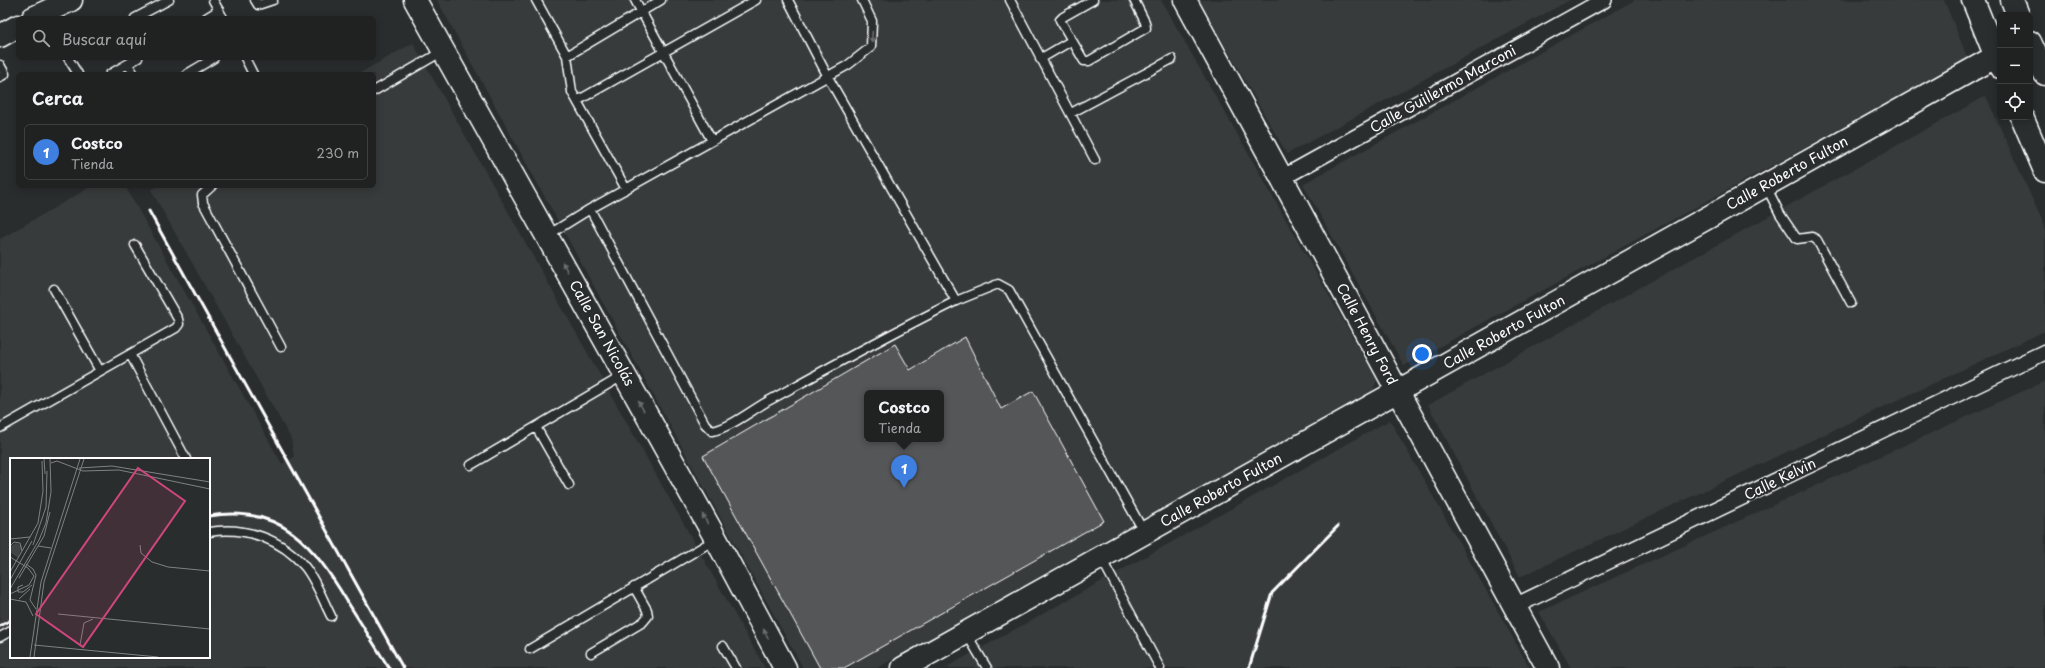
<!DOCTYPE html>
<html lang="es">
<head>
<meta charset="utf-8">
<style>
	:root { --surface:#202222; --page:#2d2f2f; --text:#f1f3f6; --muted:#a2a4a5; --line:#3d3f40; --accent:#d93025 }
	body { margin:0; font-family:"Playpen Sans",sans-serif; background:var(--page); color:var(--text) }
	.controls { position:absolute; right:12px; top:12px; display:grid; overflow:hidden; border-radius:6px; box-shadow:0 2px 10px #0003 }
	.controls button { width:36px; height:36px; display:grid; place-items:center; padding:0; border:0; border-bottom:1px solid var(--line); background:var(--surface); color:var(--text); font:20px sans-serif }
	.you { position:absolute; left:1422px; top:354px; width:14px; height:14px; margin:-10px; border:3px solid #fff; border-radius:50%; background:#1a73e8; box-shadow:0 0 0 6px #1a73e833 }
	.badge { display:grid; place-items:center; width:26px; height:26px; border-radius:50%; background:var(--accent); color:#fff; font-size:13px; font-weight:700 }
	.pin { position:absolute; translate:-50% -33px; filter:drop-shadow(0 1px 2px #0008) }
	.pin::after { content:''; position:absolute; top:21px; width:14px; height:12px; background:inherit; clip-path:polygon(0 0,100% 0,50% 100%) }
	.popup { position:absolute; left:864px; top:390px; width:80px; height:52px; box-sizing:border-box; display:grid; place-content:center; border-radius:6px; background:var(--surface); filter:drop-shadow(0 1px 3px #0005); font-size:13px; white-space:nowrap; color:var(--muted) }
	.popup b { font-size:15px; color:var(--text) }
	.popup::after { content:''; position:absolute; left:50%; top:100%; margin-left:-8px; border:8px solid transparent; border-top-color:var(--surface) }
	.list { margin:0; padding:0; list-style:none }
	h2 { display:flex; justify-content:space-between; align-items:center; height:52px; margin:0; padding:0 16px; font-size:17px }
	h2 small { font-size:13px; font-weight:400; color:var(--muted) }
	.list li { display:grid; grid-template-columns:26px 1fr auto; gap:12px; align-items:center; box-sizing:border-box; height:56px; margin:0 8px 8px; padding:0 8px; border:1px solid var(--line); border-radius:6px }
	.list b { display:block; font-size:15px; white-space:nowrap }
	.list p { margin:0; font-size:13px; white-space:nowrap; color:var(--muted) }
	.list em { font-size:13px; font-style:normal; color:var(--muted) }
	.icon { flex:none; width:22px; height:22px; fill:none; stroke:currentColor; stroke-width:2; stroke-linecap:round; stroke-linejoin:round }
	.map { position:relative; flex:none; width:2045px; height:668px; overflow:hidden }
	.search { position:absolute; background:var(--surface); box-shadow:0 2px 10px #0003; left:16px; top:16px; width:360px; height:44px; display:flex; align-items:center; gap:10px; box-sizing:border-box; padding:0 14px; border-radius:6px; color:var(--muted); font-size:15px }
	.panel { position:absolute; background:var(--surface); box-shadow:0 2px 10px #0003; left:16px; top:72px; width:360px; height:116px; border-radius:6px }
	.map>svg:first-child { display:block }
	.built { fill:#373a3b; fill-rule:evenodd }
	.building { fill:#555758; stroke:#fff; fill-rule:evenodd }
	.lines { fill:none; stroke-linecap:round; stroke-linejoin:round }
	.lane-casing { stroke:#fff; stroke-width:11 }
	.street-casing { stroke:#fff; stroke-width:18 }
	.secondary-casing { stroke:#fff; stroke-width:25 }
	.primary-casing { stroke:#fff; stroke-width:25 }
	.lane { stroke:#2a2d2e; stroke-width:8 }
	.street { stroke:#2a2d2e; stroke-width:15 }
	.secondary { stroke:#2a2d2e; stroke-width:22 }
	.primary { stroke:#2a2d2e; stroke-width:22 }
	.rail { stroke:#fff; stroke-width:3 }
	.oneway { fill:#6a6c6d }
	.labels { text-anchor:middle; stroke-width:4; stroke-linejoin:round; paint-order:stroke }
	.street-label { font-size:14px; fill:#fff; stroke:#2a2d2e }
	.inset-road { fill:none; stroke:#7f8182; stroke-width:1 }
	.view { fill:#ce467c; fill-opacity:0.15; stroke:#ce467c; stroke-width:2 }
	.inset-edge { fill:none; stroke:#fff; stroke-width:2 }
</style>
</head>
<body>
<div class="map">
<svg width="2045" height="668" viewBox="0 0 2045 668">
	<rect width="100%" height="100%" fill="#2a2d2e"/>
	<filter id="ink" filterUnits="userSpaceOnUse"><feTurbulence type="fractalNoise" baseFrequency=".025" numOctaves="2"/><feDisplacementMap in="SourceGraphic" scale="8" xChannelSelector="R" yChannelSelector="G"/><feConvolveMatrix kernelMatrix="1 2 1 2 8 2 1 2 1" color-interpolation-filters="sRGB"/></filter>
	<g filter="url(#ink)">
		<!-- built -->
		<path class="built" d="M437 0H1161L1377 380 1372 393 877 668H803ZM867 393H941V439H867Z
			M1199 0H1570L1287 154Z
			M1635 0H1944L1968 59 1404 366 1303 184Z
			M413 43 765 668H0V239L92 186H125L282 464 294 457 291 439 151 190 158 186H374V74H358ZM11 459H209V657H11Z
			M1986 96 2045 227V331L1520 577 1428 405Z
			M2045 381V668H1571L1539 612Z
			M1390 420 1530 668H945L1118 572Z"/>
		<!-- building -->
		<path class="building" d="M965 337 1001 409 1033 391 1104 521 844 668H820L703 456 895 344 910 370ZM867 393H941V439H867Z"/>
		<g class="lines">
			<defs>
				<path id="lane" d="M213 0 223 18
					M255 0 258 5 273 0
					M536 0 567 56 572 92 626 189
					M635 0 712 141
					M1010 0 1095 160
					M1093 0 1063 17 1060 20 1084 61H1089L1146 28 1145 22 1134 0
					M135 18 169 0
					M206 18 219 10
					M567 56 661 0
					M68 58 78 74
					M245 58 253 74
					M1040 59 1071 41
					M128 64 134 74
					M0 65 5 74 0 77
					M110 74 138 58
					M187 74 214 58
					M374 91 443 51
					M577 101 756 0
					M1071 113 1172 59
					M212 186 202 195 203 203 281 347
					M1766 186 1780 214 1797 239 1812 237 1817 240 1851 303
					M590 209 705 424 712 431C730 428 753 409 770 400 832 366 893 332 956 301L828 77 788 0
					M548 235 590 209 848 65 871 47 872 21 862 0
					M54 289 100 371
					M956 301 998 284 1009 290 1144 532
					M130 354 186 459
					M536 427 569 485
					M0 428 176 328 179 324 178 319 135 245
					M471 465 624 375
					M209 532C245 526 282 539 305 567 316 581 323 600 331 616
					M1101 558 1160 668
					M966 633 987 668
					M0 637 11 631
					M723 646 736 668
					M530 649 716 539
					M591 653 643 622 648 616 647 610 634 587"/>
				<path id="street" d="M1282 178 1604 0
					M1515 606 2045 352"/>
				<path id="secondary" d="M415 0 716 539 785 668
					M1185 0 1548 668
					M1973 0 2000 67
					M2012 0 2018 15
					M2030 42 2045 74
					M2022 117 2045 171
					M903 668 2000 54"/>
				<path id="primary" d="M33 18 71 0
					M0 36 18 26"/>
			</defs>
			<!-- lane casing -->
			<use href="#lane" class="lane-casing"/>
			<!-- street casing -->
			<use href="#street" class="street-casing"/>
			<!-- secondary casing -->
			<use href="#secondary" class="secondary-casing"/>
			<!-- primary casing -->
			<use href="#primary" class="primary-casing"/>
			<!-- lane -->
			<use href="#lane" class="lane"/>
			<!-- street -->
			<use href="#street" class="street"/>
			<!-- secondary -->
			<use href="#secondary" class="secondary"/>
			<!-- primary -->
			<use href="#primary" class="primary"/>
			<!-- rail -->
			<path class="rail" d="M149 211 403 668
				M209 516C282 504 313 545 347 601 361 623 375 646 389 668
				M0 626 11 620
				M1249 668 1272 593 1338 526"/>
		</g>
		<!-- one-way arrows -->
		<defs><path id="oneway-solid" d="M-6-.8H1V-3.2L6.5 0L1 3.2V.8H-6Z"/></defs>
		<g class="oneway">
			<use href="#oneway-solid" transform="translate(872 37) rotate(93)"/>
			<use href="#oneway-solid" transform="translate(565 267) rotate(-119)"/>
			<use href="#oneway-solid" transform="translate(641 406) rotate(-119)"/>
			<use href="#oneway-solid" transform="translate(705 519) rotate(-119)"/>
			<use href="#oneway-solid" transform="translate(766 634) rotate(-118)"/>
		</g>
	</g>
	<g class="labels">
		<!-- street labels -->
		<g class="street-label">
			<text transform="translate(1443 89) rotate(-29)" y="5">Calle Guillermo Marconi</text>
			<text transform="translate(1787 173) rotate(-29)" y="5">Calle Roberto Fulton</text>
			<text transform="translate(1504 332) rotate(-29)" y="5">Calle Roberto Fulton</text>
			<text transform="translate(602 333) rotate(61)" y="5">Calle San Nicolás</text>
			<text transform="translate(1367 334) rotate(62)" y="5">Calle Henry Ford</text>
			<text transform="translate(1780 479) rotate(-26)" y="5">Calle Kelvin</text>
			<text transform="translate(1221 490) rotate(-29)" y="5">Calle Roberto Fulton</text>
		</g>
	</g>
	<!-- overview -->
	<g transform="translate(10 458)">
		<rect width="200" height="200" fill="#2a2d2e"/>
		<path d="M6 85 12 88 8 100 0 94 1 88Z" fill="#414445"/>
		<path class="inset-road" d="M34 1 35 16M41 5 47 3 73 13 109 12 200 31M69 10 102 8 200 24M0 81 20 79M23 87 36 49 37 13M130 87 131 95 142 104 158 109 200 113M0 88 4 84 10 85 12 93M28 88 41 90M0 99 18 110 24 118 19 127 0 136M16 106 23 111 26 117 20 142 26 151M0 114 28 65 33 33 32 3M9 120 34 78 40 54M0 122 22 83M13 127 8 129V134H13L22 127M0 131 29 82 36 65 41 34 40 1M0 141 16 144 23 158M9 141 20 131M48 156 200 171M24 187 148 199M70 187 74 165 83 161M20 199 31 124 70 1M24 199 34 124 74 1"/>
		<path class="view" d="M128 10 175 43 73 189 26 156Z"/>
		<rect width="200" height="200" class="inset-edge"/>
	</g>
</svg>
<div class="controls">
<button>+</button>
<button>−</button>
<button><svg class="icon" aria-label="locate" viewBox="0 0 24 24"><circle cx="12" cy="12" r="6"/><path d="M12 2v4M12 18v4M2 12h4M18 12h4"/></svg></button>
</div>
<div class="you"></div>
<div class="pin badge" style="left:904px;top:488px;background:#3f7fe0">1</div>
<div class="popup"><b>Costco</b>Tienda</div>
<div class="search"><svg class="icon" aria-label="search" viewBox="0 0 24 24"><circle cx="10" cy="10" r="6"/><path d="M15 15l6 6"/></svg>Buscar aquí</div>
<section class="panel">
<h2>Cerca<small></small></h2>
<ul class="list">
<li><span class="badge" style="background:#3f7fe0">1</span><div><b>Costco</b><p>Tienda</p></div><em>230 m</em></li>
</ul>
</section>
</div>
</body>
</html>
